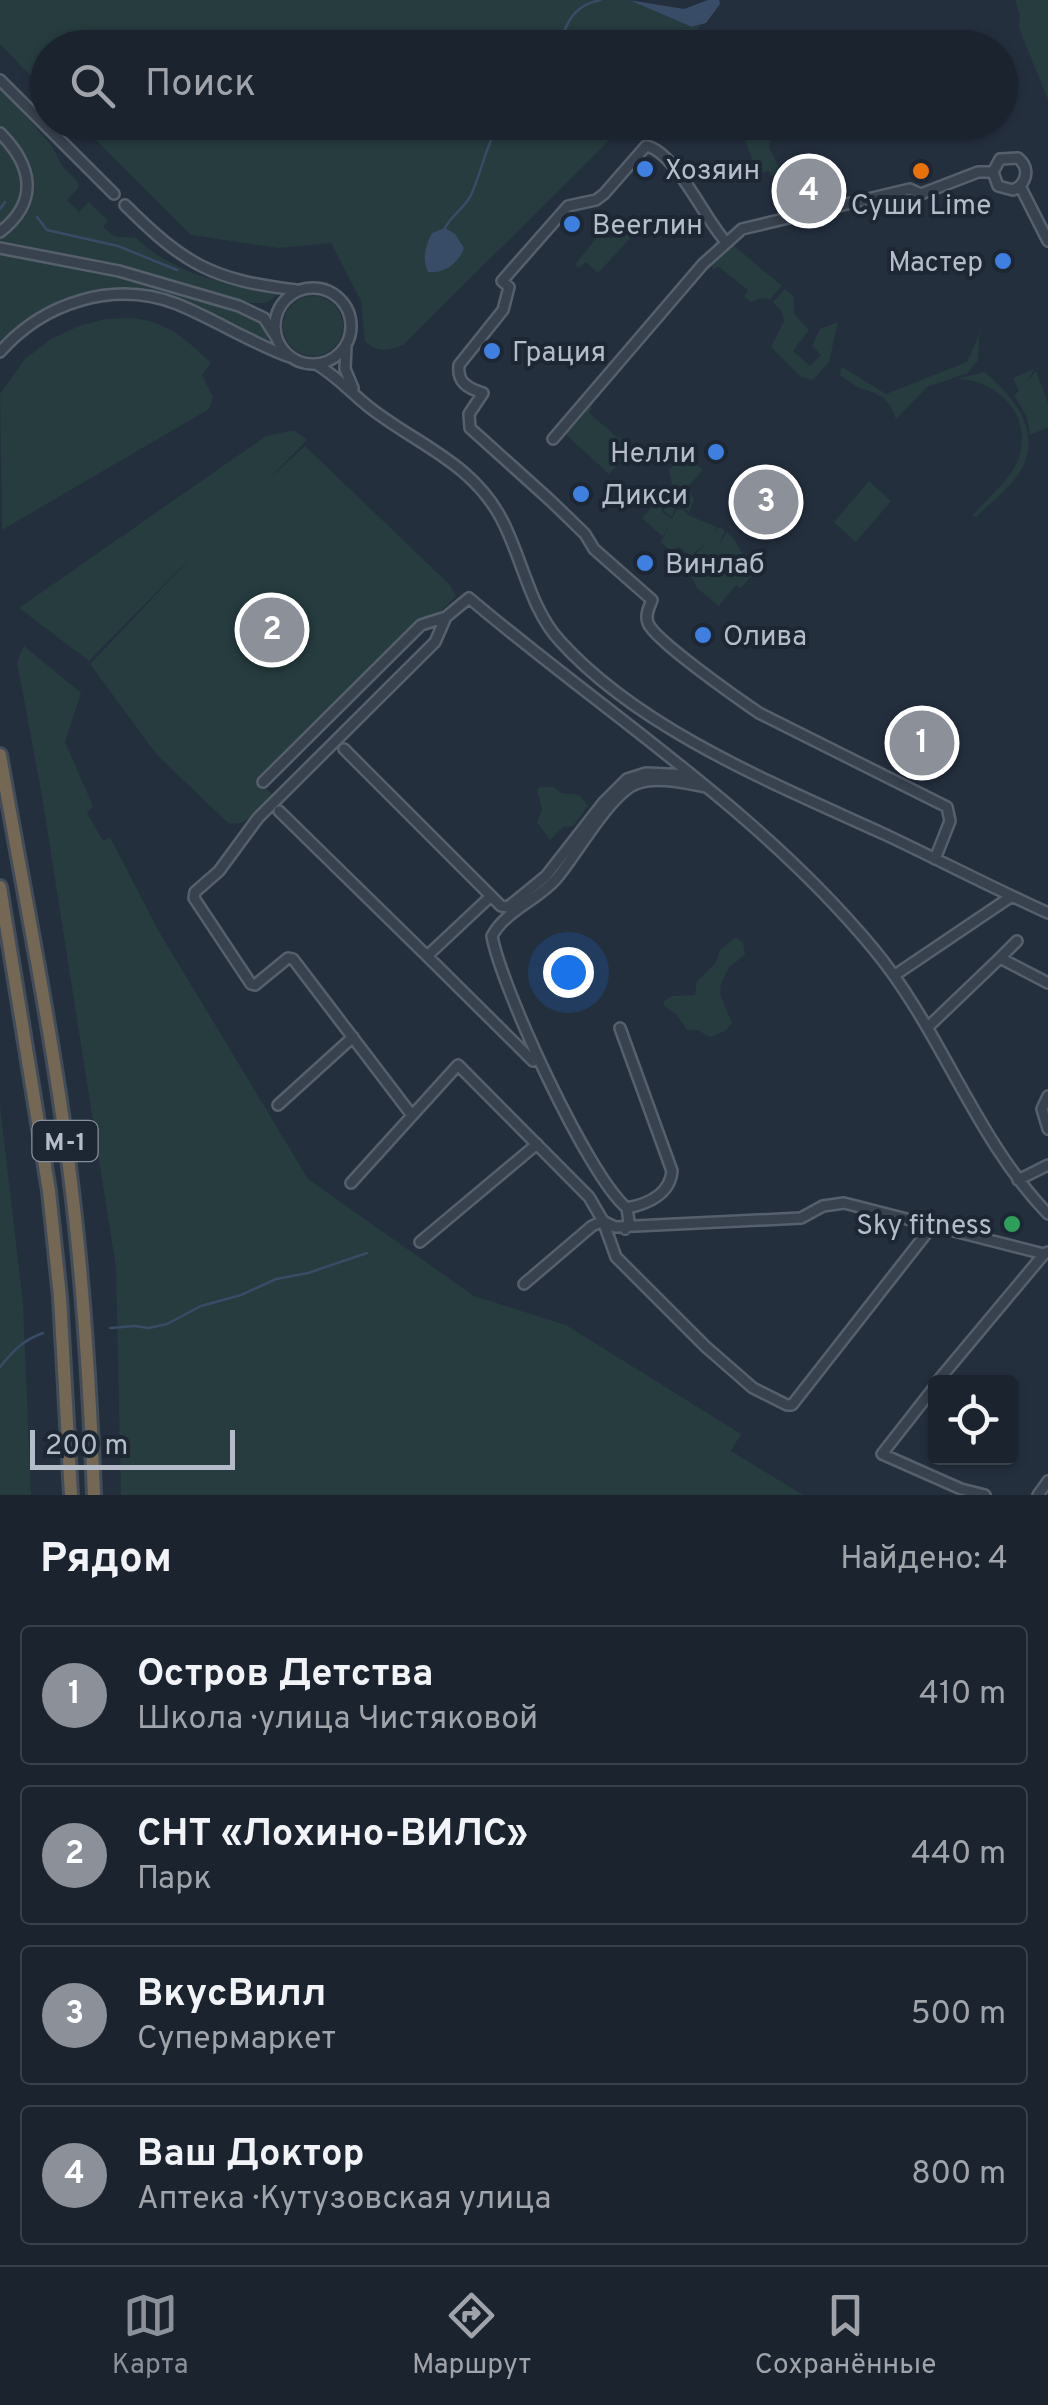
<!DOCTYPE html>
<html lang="ru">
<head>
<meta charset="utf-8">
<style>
	:root { --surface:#1b232e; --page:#282f3a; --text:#f1f3f6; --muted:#a0a4aa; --line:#39404a; --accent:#8c9099 }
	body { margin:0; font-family:Overpass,sans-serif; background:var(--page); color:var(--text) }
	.controls { position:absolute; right:30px; bottom:30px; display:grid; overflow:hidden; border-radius:10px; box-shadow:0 2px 8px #0004 }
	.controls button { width:90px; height:90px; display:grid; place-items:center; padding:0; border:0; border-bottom:2px solid var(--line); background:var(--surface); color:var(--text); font:50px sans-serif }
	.scale { position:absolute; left:30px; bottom:25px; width:205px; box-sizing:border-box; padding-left:10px; border:5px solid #b4bcc9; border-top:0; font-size:28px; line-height:35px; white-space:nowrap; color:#b4bcc9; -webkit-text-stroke:8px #1d2633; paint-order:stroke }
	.you { position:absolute; left:568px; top:972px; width:35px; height:35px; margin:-25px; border:8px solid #fff; border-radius:50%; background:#1a73e8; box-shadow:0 0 0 15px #1a73e833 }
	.badge { display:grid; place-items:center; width:65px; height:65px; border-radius:50%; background:var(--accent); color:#fff; font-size:32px; font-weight:700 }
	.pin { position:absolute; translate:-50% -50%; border:5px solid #fff; box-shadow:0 2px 10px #0006 }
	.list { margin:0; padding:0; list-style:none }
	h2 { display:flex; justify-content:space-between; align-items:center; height:130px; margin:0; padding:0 40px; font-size:42px }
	h2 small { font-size:32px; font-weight:400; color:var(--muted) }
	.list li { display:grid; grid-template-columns:65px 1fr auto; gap:30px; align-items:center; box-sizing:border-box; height:140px; margin:0 20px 20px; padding:0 20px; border:2px solid var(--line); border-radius:10px }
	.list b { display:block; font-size:38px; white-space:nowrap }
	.list p { margin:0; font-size:32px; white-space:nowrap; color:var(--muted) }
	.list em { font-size:32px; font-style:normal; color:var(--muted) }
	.icon { flex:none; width:55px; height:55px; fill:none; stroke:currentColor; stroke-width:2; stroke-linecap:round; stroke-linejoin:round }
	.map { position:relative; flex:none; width:1048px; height:1495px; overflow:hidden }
	.search { position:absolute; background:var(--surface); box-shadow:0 2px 8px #0004; left:30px; right:30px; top:30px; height:110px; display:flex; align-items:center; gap:25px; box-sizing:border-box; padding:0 35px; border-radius:55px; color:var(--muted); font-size:38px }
	.sheet { height:770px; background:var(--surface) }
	nav { display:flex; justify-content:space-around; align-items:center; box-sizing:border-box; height:140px; border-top:2px solid var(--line); background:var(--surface); font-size:28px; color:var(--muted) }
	nav a { display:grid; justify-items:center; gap:5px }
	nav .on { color:var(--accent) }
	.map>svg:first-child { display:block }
	.green { fill:#263c3f }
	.water { fill:#394c67 }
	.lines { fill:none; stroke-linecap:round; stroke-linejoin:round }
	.stream { stroke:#394c67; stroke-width:2.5 }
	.minor-casing { stroke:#565f6c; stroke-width:14 }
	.highway-casing { stroke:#434c59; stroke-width:18 }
	.minor { stroke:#38414e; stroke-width:9 }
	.highway { stroke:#746855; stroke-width:12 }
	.shop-dot { fill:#3f7fe0; stroke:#1d2633; stroke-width:4 }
	.food-dot { fill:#e8710a; stroke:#1d2633; stroke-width:4 }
	.leisure-dot { fill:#2e9e5b; stroke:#1d2633; stroke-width:4 }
	.labels { text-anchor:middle; stroke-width:8; stroke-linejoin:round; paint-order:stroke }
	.shield { fill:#1d2633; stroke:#878f9c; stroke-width:2.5 }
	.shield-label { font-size:25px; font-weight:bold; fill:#b4bcc9 }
	.poi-label { font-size:28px; fill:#b4bcc9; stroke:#1d2633; text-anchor:start }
</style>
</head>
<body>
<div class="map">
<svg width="1048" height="1495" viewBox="0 0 1048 1495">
	<rect width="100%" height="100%" fill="#242f3e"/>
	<!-- green -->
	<path class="green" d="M0 0H629L692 27 699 26 697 39 690 48H48L47 93 0 44Z
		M1015 0H1048V100L1019 28 1020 16Z
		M0 87 51 145 63 167 78 182V188L67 200 79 212 89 202 108 221 103 226C119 243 118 235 136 238 173 273 229 288 278 290L279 294 266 303H251L118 265 0 244V237C50 204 35 163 0 127Z
		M79 123H627L403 345C387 351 377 353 365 341L361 301 331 243 278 248 191 235Z
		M738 123H765L771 138 769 148 782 173 771 176 769 171 758 173Z
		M0 139C26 166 30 201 0 228Z
		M630 228 635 233 598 273 586 262 579 268 575 265 596 238H616Z
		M733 245 782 286 770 299 760 298 751 302 744 296 748 290 719 267 712 269 713 263Z
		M0 255 122 277 254 316 264 326 268 340 264 342C164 292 95 253 0 344Z
		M785 289 794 297V314L809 330 793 351 810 366 821 355 812 346 820 329 838 322 829 362 813 380 801 377 771 347 784 321 781 310 773 302Z
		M283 326a30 30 0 1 1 60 0a30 30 0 1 1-60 0Z
		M132 318C168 322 186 339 211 363L202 375 213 397 209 409 2 530 0 394 25 359 51 339 79 326 106 319Z
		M986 319 979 337 978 360 968 373 927 387 896 419C889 398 881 395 860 388 854 386 846 379 839 375L842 367 886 394 967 362Z
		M1034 369 1027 382 1036 371 1048 403V427L1030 435 1027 417 1014 395 1019 391 1013 378Z
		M985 372C1013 396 1045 434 1019 473 1009 489 990 503 976 517L972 516C987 499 1010 480 1018 460 1034 416 998 379 956 379Z
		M589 405 592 408 589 413 617 437 624 438 626 455 609 474 563 432Z
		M294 430 307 440 269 479 305 446 450 585 456 596 264 786 273 796C260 808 247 828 228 823L157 755 90 664 203 545 89 661 19 608 266 436Z
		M683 453 703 470 687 488 694 499 689 513 684 507 675 508 672 517 664 511 662 497 672 485 669 470Z
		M869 481 891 501 856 542 834 522Z
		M660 497 662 512 672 519 676 510 683 509 690 516 717 527 714 533 719 527 725 531 719 544 727 532 734 539 754 573 741 588 736 585 719 606 697 588 689 571 682 569 709 540 691 556 679 547 671 552 661 542 671 522 660 541 662 536 642 518Z
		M24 646 81 693 65 742 93 806 87 813 103 841 110 837 158 930 308 1179 474 1296 566 1325 741 1434 731 1451 803 1495H121L116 1268 42 796 17 662Z
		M540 787H554L561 793 579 795 588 806 573 826 563 827 550 840 537 822 542 809 537 790Z
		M735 938 743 942 745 955 729 967 721 984 720 994 732 1023 725 1031 710 1037 697 1030H687L676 1014 664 1006V1001L672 996 695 995 697 981 715 964 720 950Z
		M0 1106 23 1303 31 1495H0Z"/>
	<!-- water -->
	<path class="water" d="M629 0 684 9 708 0H719L720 4 706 23 692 27Z
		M445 228 455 234 464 248C459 263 444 274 428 272 422 258 425 247 432 233Z"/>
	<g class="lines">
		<!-- stream -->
		<path class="stream" d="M557 48C567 23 572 6 600 0
			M0 209 5 202
			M37 217 47 230 118 246 177 270
			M445 228C451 216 463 209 470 197 482 172 485 146 501 122
			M110 1328 135 1326 149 1328 167 1324 201 1306 241 1295 276 1279 308 1273 367 1253
			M0 1367C13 1351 23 1340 43 1333"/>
		<defs>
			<path id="minor" d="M0 80 114 194
				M0 133C32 165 40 201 0 232
				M993 172 1000 159 1018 158C1028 166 1028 177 1020 186
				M993 172 998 186 1013 190 1020 186
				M1020 186 1048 241
				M125 205C184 264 212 280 296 290
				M726 242C705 220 675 151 646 146L604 194 596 200 568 206 502 281 509 287 503 310 459 365C457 382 467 388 483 393L469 414 470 428 551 501 585 534 594 549 652 600C649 607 645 615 648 623 654 640 740 700 759 713L947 807 950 821 935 859
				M0 248 119 271 239 306 264 318 276 337
				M275 326a38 38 0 1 1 76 0a38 38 0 1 1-76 0Z
				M346 346 345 369 353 388
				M0 352C44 302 114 280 177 304 216 320 251 343 290 357
				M316 364C337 376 351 393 369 407 416 444 471 462 501 518 522 557 530 609 560 641 640 730 777 785 884 834 939 860 993 888 1048 913
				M553 439 703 264 742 229 910 189 921 194 978 172H993
				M344 749 501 906 508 907 546 876 603 803 627 779 646 773 691 775
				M263 782 421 625 446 617 469 598C605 713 757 809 872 947 941 1029 974 1137 1048 1214
				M279 811 427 956
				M491 896 427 956 533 1061
				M1000 958 1017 941
				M895 975 1012 896
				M928 1027 1000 958 1048 983
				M620 1028 672 1171C670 1194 648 1204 627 1208
				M1048 1096 1042 1109 1048 1129
				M278 1105 353 1037
				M411 1114 293 959 288 958 255 985 251 984 194 898 195 892 219 871 258 818 435 642 446 617
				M1018 1180 1048 1165
				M351 1183 458 1065 589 1197 603 1221 615 1227 801 1218 823 1206 844 1203 1044 1254 1048 1252
				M625 1229 629 1222 627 1208C589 1178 501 987 492 936 505 911 538 900 556 879 576 856 610 794 636 784 657 776 684 783 706 787
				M420 1242 537 1144
				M524 1284 592 1226 603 1221 616 1257 706 1347 753 1388 787 1405H792L933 1225
				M937 1382 1044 1254
				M936 1385 882 1454 961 1489 985 1495
				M1038 1495 1048 1481"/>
			<path id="highway" d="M0 755C25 900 55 1045 72 1191 84 1292 90 1393 94 1495
				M0 887 49 1191 60 1297 71 1495"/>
		</defs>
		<!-- minor casing -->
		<use href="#minor" class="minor-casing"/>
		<!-- highway casing -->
		<use href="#highway" class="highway-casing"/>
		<!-- minor -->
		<use href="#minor" class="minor"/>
		<!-- highway -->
		<use href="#highway" class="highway"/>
	</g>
	<!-- markers -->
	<g class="shop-dot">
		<circle cx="645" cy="169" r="10"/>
		<circle cx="572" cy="224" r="10"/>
		<circle cx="1003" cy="261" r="10"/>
		<circle cx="492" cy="351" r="10"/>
		<circle cx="716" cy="452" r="10"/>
		<circle cx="581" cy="494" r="10"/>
		<circle cx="645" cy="563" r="10"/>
		<circle cx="703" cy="635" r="10"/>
	</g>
	<circle class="food-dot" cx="921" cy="171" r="10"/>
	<circle class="leisure-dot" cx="1012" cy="1224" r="10"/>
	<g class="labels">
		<!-- shield labels -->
		<rect class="shield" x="32.5" y="1121" width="65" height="40" rx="8"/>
		<g class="shield-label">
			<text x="65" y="1150">М-1</text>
		</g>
		<!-- poi labels -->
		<g class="poi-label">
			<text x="665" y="179">Хозяин</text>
			<text x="921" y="214" text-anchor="middle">Суши Lime</text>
			<text x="592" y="234">Beerлин</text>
			<text x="983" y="271" text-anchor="end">Мастер</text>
			<text x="512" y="361">Грация</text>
			<text x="696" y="462" text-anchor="end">Нелли</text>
			<text x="601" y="504">Дикси</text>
			<text x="665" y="573">Винлаб</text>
			<text x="723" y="645">Олива</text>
			<text x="992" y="1234" text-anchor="end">Sky fitness</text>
		</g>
	</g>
</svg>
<div class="controls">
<button><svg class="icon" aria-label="locate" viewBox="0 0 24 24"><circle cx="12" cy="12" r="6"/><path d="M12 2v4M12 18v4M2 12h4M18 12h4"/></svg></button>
</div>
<div class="scale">200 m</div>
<div class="you"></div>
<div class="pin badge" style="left:922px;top:743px">1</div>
<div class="pin badge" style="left:272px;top:630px">2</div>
<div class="pin badge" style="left:766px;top:502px">3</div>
<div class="pin badge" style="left:809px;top:191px">4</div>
<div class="search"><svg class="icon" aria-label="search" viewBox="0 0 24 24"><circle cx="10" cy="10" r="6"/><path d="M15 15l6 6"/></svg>Поиск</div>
</div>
<section class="sheet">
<h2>Рядом<small>Найдено: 4</small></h2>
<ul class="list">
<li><span class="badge">1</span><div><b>Остров Детства</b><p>Школа · улица Чистяковой</p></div><em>410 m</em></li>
<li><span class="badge">2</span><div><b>СНТ «Лохино-ВИЛС»</b><p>Парк</p></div><em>440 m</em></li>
<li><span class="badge">3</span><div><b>ВкусВилл</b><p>Супермаркет</p></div><em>500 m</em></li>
<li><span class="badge">4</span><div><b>Ваш Доктор</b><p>Аптека · Кутузовская улица</p></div><em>800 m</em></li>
</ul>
</section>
<nav>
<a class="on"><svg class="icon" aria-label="map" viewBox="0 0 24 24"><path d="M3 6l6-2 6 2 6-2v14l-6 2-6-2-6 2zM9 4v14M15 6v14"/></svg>Карта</a>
<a><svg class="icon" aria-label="directions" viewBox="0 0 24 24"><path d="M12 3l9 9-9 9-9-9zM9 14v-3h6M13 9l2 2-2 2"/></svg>Маршрут</a>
<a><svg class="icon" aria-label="saved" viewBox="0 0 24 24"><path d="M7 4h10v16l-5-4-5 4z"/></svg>Сохранённые</a>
</nav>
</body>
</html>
